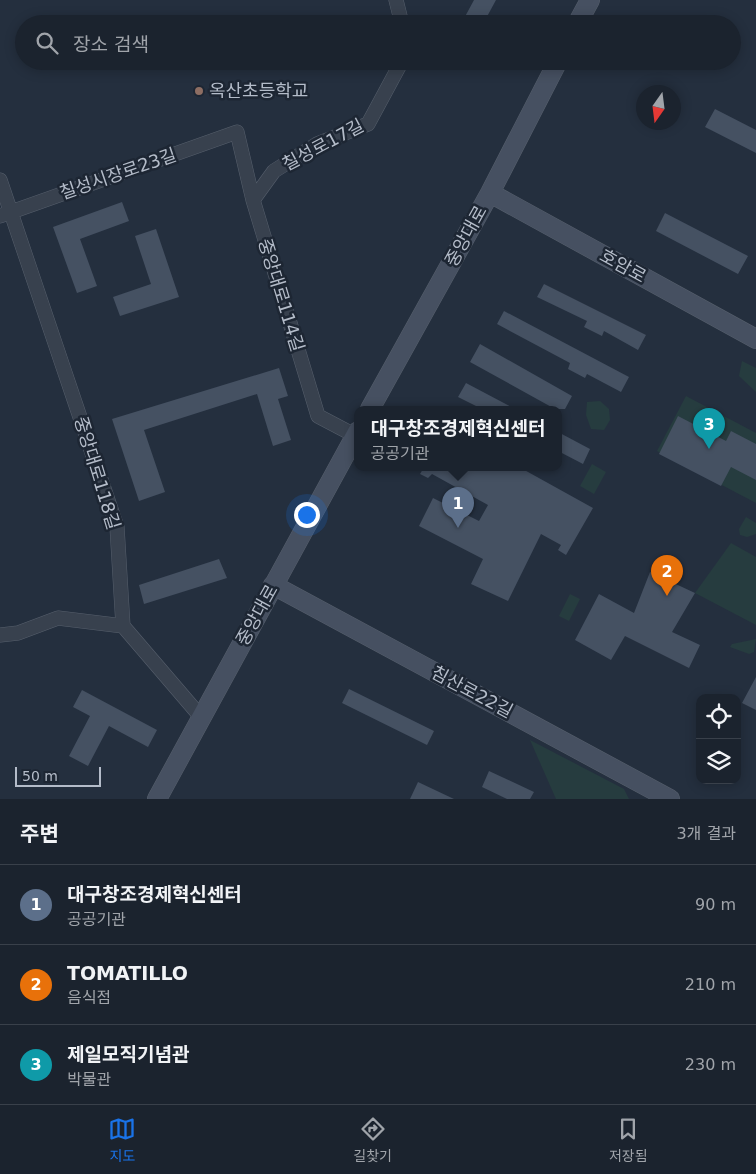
<!DOCTYPE html>
<html lang="ko">
<head>
<meta charset="utf-8">
<style>
	:root { --surface:#1b232e; --page:#242b36; --text:#f1f3f6; --muted:#a0a4aa; --line:#39404a; --accent:#1a73e8 }
	body { margin:0; font-family:"DejaVu Sans","Noto Sans KR",sans-serif; background:var(--page); color:var(--text) }
	.controls { position:absolute; right:15px; bottom:15px; display:grid; overflow:hidden; border-radius:10px; box-shadow:0 2px 12px #0003 }
	.controls button { width:45px; height:45px; display:grid; place-items:center; padding:0; border:0; border-bottom:1px solid var(--line); background:var(--surface); color:var(--text); font:25px sans-serif }
	.compass { position:absolute; left:636px; top:85px; width:45px; height:45px; border-radius:50%; background:var(--surface); box-shadow:0 2px 12px #0003; rotate:194deg }
	.scale { position:absolute; left:15px; bottom:12px; width:86px; box-sizing:border-box; padding-left:5px; border:2px solid #b4bcc9; border-top:0; font-size:14px; line-height:18px; white-space:nowrap; color:#b4bcc9; -webkit-text-stroke:4px #1d2633; paint-order:stroke }
	.you { position:absolute; left:306px; top:514px; width:18px; height:18px; margin:-12px; border:4px solid #fff; border-radius:50%; background:#1a73e8; box-shadow:0 0 0 8px #1a73e833 }
	.badge { display:grid; place-items:center; width:32px; height:32px; border-radius:50%; background:var(--accent); color:#fff; font-size:16px; font-weight:700 }
	.pin { position:absolute; translate:-50% -41px; filter:drop-shadow(0 1px 2px #0008) }
	.pin::after { content:''; position:absolute; top:26px; width:18px; height:15px; background:inherit; clip-path:polygon(0 0,100% 0,50% 100%) }
	.popup { position:absolute; left:354px; top:406px; width:208px; height:65px; box-sizing:border-box; display:grid; place-content:center; border-radius:10px; background:var(--surface); filter:drop-shadow(0 1px 4px #0005); font-size:16px; white-space:nowrap; color:var(--muted) }
	.popup b { font-size:19px; color:var(--text) }
	.popup::after { content:''; position:absolute; left:50%; top:100%; margin-left:-10px; border:10px solid transparent; border-top-color:var(--surface) }
	.list { margin:0; padding:0; list-style:none }
	h2 { display:flex; justify-content:space-between; align-items:center; height:65px; margin:0; padding:0 20px; font-size:21px }
	h2 small { font-size:16px; font-weight:400; color:var(--muted) }
	.list li { display:grid; grid-template-columns:32px 1fr auto; gap:15px; align-items:center; box-sizing:border-box; height:80px; padding:0 20px; border-top:1px solid var(--line) }
	.list b { display:block; font-size:19px; white-space:nowrap }
	.list p { margin:0; font-size:16px; white-space:nowrap; color:var(--muted) }
	.list em { font-size:16px; font-style:normal; color:var(--muted) }
	.icon { flex:none; width:28px; height:28px; fill:none; stroke:currentColor; stroke-width:2; stroke-linecap:round; stroke-linejoin:round }
	.map { position:relative; flex:none; width:756px; height:799px; overflow:hidden }
	.search { position:absolute; background:var(--surface); box-shadow:0 2px 12px #0003; left:15px; right:15px; top:15px; height:55px; display:flex; align-items:center; gap:12px; box-sizing:border-box; padding:0 18px; border-radius:28px; color:var(--muted); font-size:19px }
	.sheet { height:305px; background:var(--surface) }
	nav { display:flex; justify-content:space-around; align-items:center; box-sizing:border-box; height:70px; border-top:1px solid var(--line); background:var(--surface); font-size:14px; color:var(--muted) }
	nav a { display:grid; justify-items:center; gap:2px }
	nav .on { color:var(--accent) }
	.map>svg:first-child { display:block }
	.green { fill:#263c3f }
	.building { fill:#455162 }
	.lines { fill:none; stroke-linecap:round; stroke-linejoin:round }
	.street-casing { stroke:#565f6c; stroke-width:15 }
	.secondary-casing { stroke:#565f6c; stroke-width:20 }
	.street { stroke:#38414e; stroke-width:14 }
	.secondary { stroke:#465061; stroke-width:19 }
	.education-dot { fill:#8d6e63; stroke:#1d2633; stroke-width:2 }
	.labels { text-anchor:middle; stroke-width:5; stroke-linejoin:round; paint-order:stroke }
	.poi-label { font-size:18px; fill:#b4bcc9; stroke:#1d2633; text-anchor:start }
	.street-label { font-size:18px; fill:#b4bcc9; stroke:#1d2633 }
</style>
</head>
<body>
<div class="map">
<svg width="756" height="799" viewBox="0 0 756 799">
	<rect width="100%" height="100%" fill="#242f3e"/>
	<!-- green -->
	<path class="green" d="M742 361 756 368V392L739 376Z
		M686 396 756 433V503L657 451Z
		M600 401 609 409 610 420 604 430 591 429 586 415 587 402Z
		M592 464 606 472 594 494 580 486Z
		M746 517 756 523V534L747 537 740 535 739 529Z
		M731 543 756 557V625L695 593Z
		M570 594 580 599 569 621 559 616Z
		M756 639 754 652 749 654 730 647 732 644Z
		M530 740 624 789 629 799H556Z"/>
	<!-- building -->
	<path class="building" d="M474 0H496L483 24H461Z
		M715 109 756 130V153L705 127Z
		M122 202 129 221 80 239 97 286 77 293 53 227Z
		M665 213 748 256 738 274 656 231Z
		M156 229 179 297 120 316 113 297 151 284 135 236Z
		M544 284 646 335 638 350 604 331 602 336 584 327 587 321 537 297Z
		M504 311 629 377 621 392 587 374 585 378 568 369 570 363 497 324Z
		M480 344 572 396 565 409H555L470 362Z
		M279 368 288 396 278 399 291 440 273 446 257 394 144 430 165 492 139 501 112 419Z
		M466 383 515 409H482L458 397Z
		M678 416 726 441 731 431 756 444V480L731 467 721 486 659 454Z
		M558 432 590 449 583 464 558 451Z
		M418 467H519L593 508 566 555 558 550 561 545 541 534 508 601 471 584 483 559 419 526 433 498 479 521 488 505 432 474 428 478 420 474 423 469Z
		M219 559 227 578 144 604 139 585Z
		M650 572 695 593 672 632 700 645 689 668 625 636 611 660 575 640 599 594 634 613Z
		M756 677V710L742 703Z
		M349 689 434 731 427 745 342 703Z
		M82 690 157 730 148 747 109 726 88 766 69 756 90 716 73 707Z
		M489 771 534 792 530 799H507L482 787Z
		M418 782 454 799H410Z"/>
	<g class="lines">
		<defs>
			<path id="street" d="M396 0 402 24
				M0 180 117 527 123 626 201 717
				M253 200 274 171 317 144 368 124 402 61
				M0 216 237 132 253 200 318 416 356 436
				M0 635 18 633 58 618 123 626"/>
			<path id="secondary" d="M577 24 590 0
				M490 193 756 339
				M370 409 490 193 558 61
				M273 585 670 799
				M157 799 358 431"/>
		</defs>
		<!-- street casing -->
		<use href="#street" class="street-casing"/>
		<!-- secondary casing -->
		<use href="#secondary" class="secondary-casing"/>
		<!-- street -->
		<use href="#street" class="street"/>
		<!-- secondary -->
		<use href="#secondary" class="secondary"/>
	</g>
	<!-- markers -->
	<circle class="education-dot" cx="199" cy="91" r="5"/>
	<g class="labels">
		<!-- poi labels -->
		<g class="poi-label">
			<text x="209" y="97">옥산초등학교</text>
		</g>
		<!-- street labels -->
		<g class="street-label">
			<text transform="translate(323 145) rotate(-28)" y="6">칠성로17길</text>
			<text transform="translate(118 174) rotate(-19)" y="6">칠성시장로23길</text>
			<text transform="translate(466 236) rotate(-61)" y="6">중앙대로</text>
			<text transform="translate(623 266) rotate(29)" y="6">호암로</text>
			<text transform="translate(281 295) rotate(73)" y="6">중앙대로114길</text>
			<text transform="translate(97 473) rotate(73)" y="6">중앙대로118길</text>
			<text transform="translate(257 615) rotate(-61)" y="6">중앙대로</text>
			<text transform="translate(472 692) rotate(28)" y="6">침산로22길</text>
		</g>
	</g>
</svg>
<div class="controls">
<button><svg class="icon" aria-label="locate" viewBox="0 0 24 24"><circle cx="12" cy="12" r="6"/><path d="M12 2v4M12 18v4M2 12h4M18 12h4"/></svg></button>
<button><svg class="icon" aria-label="layers" viewBox="0 0 24 24"><path d="M12 4l9 5-9 5-9-5zM3 14l9 5 9-5"/></svg></button>
</div>
<svg class="compass" viewBox="-18 -18 36 36"><path d="M0-13l5 13h-10z" fill="#e53935"/><path d="M0 13l5-13h-10z" fill="#a0a4aa"/></svg>
<div class="scale">50 m</div>
<div class="you"></div>
<div class="pin badge" style="left:458px;top:528px;background:#5c6f8a">1</div>
<div class="popup"><b>대구창조경제혁신센터</b>공공기관</div>
<div class="pin badge" style="left:667px;top:596px;background:#e8710a">2</div>
<div class="pin badge" style="left:709px;top:449px;background:#0f9aa8">3</div>
<div class="search"><svg class="icon" aria-label="search" viewBox="0 0 24 24"><circle cx="10" cy="10" r="6"/><path d="M15 15l6 6"/></svg>장소 검색</div>
</div>
<section class="sheet">
<h2>주변<small>3개 결과</small></h2>
<ul class="list">
<li><span class="badge" style="background:#5c6f8a">1</span><div><b>대구창조경제혁신센터</b><p>공공기관</p></div><em>90 m</em></li>
<li><span class="badge" style="background:#e8710a">2</span><div><b>TOMATILLO</b><p>음식점</p></div><em>210 m</em></li>
<li><span class="badge" style="background:#0f9aa8">3</span><div><b>제일모직기념관</b><p>박물관</p></div><em>230 m</em></li>
</ul>
</section>
<nav>
<a class="on"><svg class="icon" aria-label="map" viewBox="0 0 24 24"><path d="M3 6l6-2 6 2 6-2v14l-6 2-6-2-6 2zM9 4v14M15 6v14"/></svg>지도</a>
<a><svg class="icon" aria-label="directions" viewBox="0 0 24 24"><path d="M12 3l9 9-9 9-9-9zM9 14v-3h6M13 9l2 2-2 2"/></svg>길찾기</a>
<a><svg class="icon" aria-label="saved" viewBox="0 0 24 24"><path d="M7 4h10v16l-5-4-5 4z"/></svg>저장됨</a>
</nav>
</body>
</html>
